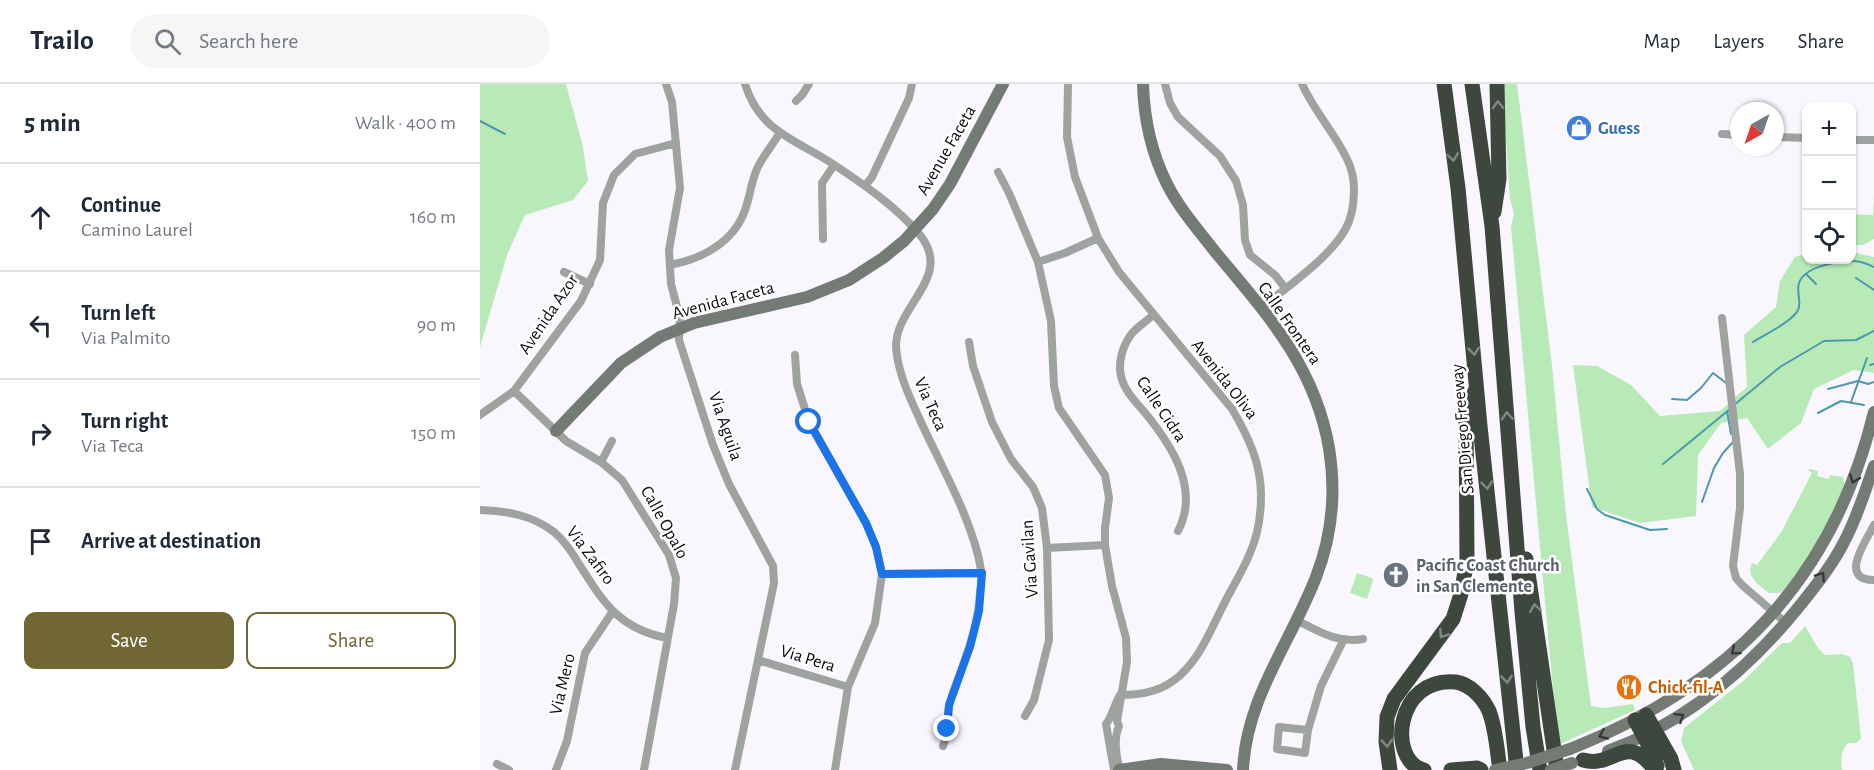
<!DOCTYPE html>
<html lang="en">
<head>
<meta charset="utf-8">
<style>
	:root { --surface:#fff; --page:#f6f6f7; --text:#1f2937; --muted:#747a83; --line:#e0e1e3; --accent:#706734 }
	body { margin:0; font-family:"Alegreya Sans",sans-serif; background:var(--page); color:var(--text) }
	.controls { position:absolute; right:18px; top:18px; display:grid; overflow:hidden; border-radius:12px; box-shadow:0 2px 4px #0004 }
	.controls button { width:54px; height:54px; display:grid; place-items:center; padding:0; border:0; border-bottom:2px solid var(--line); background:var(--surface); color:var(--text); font:30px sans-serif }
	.compass { position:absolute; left:1250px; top:18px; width:54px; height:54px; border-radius:50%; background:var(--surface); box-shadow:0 2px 4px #0004; rotate:220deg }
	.stop { position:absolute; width:18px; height:18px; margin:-14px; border:4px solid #1a73e8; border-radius:50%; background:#fff }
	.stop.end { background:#1a73e8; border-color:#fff; box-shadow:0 2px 6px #0008 }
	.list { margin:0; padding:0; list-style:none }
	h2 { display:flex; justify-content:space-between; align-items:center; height:78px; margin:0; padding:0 24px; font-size:26px }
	h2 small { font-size:20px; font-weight:400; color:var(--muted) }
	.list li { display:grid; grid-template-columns:39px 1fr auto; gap:18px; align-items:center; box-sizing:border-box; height:108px; padding:0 24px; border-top:2px solid var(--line) }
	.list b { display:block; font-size:22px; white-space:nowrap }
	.list p { margin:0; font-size:20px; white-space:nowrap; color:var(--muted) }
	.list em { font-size:20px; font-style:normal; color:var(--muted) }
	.actions { display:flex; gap:12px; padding:18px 24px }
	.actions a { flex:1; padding:14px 0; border:2px solid var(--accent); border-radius:12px; text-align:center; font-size:21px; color:var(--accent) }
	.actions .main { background:var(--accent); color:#fff }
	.icon { flex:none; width:33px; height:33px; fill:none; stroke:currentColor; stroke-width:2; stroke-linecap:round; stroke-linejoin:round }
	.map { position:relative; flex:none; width:1394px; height:686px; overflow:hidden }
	header { display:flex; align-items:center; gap:36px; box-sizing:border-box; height:84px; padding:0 30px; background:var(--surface); border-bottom:2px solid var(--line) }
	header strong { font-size:28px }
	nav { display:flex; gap:33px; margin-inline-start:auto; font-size:21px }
	.search { width:420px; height:54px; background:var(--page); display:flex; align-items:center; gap:15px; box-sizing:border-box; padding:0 21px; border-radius:33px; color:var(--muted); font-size:22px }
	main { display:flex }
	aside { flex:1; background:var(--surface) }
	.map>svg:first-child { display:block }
	.green { fill:#b7eab6 }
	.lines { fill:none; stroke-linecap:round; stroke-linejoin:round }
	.stream { stroke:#4c99ac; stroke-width:2 }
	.street { stroke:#9fa39f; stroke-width:8 }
	.secondary { stroke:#747b75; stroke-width:12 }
	.highway { stroke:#3d473e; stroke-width:15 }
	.secondary-bridge { stroke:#747b75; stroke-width:12 }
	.oneway { stroke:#818782 }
	.oneway2 { stroke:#363738 }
	.route { stroke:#1a73e8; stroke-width:8 }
	.labels { text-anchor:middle; stroke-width:5; stroke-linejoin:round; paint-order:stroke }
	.shop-label { font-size:18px; font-weight:bold; fill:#366cbe; stroke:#fff; text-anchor:start }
	.street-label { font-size:18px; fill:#0c0a0f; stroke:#fff }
	.worship-label { font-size:18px; font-weight:bold; fill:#5b616d; stroke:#fff; text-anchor:start }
	.food-label { font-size:18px; font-weight:bold; fill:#c56008; stroke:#fff; text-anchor:start }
</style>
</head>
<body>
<header>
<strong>Trailo</strong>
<div class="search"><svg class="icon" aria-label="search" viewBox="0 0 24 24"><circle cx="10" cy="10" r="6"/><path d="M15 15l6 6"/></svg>Search here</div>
<nav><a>Map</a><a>Layers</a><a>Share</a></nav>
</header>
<main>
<aside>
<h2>5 min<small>Walk · 400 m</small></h2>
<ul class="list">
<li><svg class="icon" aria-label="ahead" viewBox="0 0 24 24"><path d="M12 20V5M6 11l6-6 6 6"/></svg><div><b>Continue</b><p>Camino Laurel</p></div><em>160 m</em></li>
<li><svg class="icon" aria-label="left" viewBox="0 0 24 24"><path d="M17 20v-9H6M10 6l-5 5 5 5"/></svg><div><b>Turn left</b><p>Via Palmito</p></div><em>90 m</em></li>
<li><svg class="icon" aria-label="right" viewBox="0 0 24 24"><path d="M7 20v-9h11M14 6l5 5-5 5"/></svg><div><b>Turn right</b><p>Via Teca</p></div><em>150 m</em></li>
<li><svg class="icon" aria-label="arrive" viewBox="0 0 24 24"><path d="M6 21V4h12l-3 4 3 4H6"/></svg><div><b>Arrive at destination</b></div></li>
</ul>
<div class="actions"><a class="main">Save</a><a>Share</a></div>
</aside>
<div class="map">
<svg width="1394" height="686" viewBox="0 0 1394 686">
	<rect width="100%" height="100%" fill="#f9f6fe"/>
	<!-- green -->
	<path class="green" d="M0 0H86L103 63 108 97 93 116 45 131 27 171 0 263Z
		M1022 0H1037L1072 281 1086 431 1111 622 1124 624 1153 620 1155 626 1078 661 1031 143 1034 130 1030 115Z
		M1394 111V155L1383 161H1372V130L1393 131Z
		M1372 168 1394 173V289L1374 286 1334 305 1321 339 1288 365 1267 334 1241 339 1218 371 1216 432 1160 439 1112 423 1093 281 1117 282 1151 301 1180 332 1240 327 1267 303 1264 251 1296 223 1300 197 1315 173 1326 170V176H1372Z
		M1330 385 1338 387 1337 392 1348 395 1350 391 1363 393 1365 401C1350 436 1329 483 1300 509H1289C1278 500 1266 494 1272 479L1277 481 1302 447 1332 389 1328 386Z
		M877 489 892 494 893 497 887 515 870 509Z
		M1325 542 1338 564 1345 571 1362 570 1370 573 1373 579 1381 655 1376 659H1368C1360 668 1361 675 1362 686H1214L1201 657 1204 644 1262 598 1302 559H1310Z"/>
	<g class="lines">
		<!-- stream -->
		<path class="stream" d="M0 37 25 50
			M1326 190 1336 200
			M1376 194 1394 206
			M1273 258C1284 251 1313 237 1318 226 1322 219 1316 208 1319 199 1325 181 1365 175 1381 178 1385 179 1390 181 1394 183
			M1390 281 1394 280
			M1348 305 1378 297 1388 300 1394 298
			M1192 315 1207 316 1221 304 1233 289 1246 299
			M1371 318 1387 274
			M1254 321 1300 283 1344 257 1376 256 1394 247
			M1247 327 1251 350
			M1338 329 1361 317 1384 321
			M1183 380 1250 325
			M1107 405 1117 425 1125 431 1170 446 1187 445
			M1222 418 1234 384 1243 369 1253 358"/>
		<!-- street -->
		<path class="street" d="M186 0 192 18 200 104 189 166 191 200 200 234 199 256 233 361 249 400 293 482 294 499 255 686
			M265 0C280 48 315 55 353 80 383 100 417 123 440 151 474 193 415 222 416 263 418 289 429 312 440 336 460 380 494 439 501 486 502 494 501 502 500 509 498 548 482 581 470 618 467 626 469 636 467 645 467 651 465 657 463 662
			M588 0 587 53 595 93 618 154 639 188 752 325C768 352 781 379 781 411 781 430 778 451 770 469 764 484 755 499 747 514 732 542 720 578 693 597 678 608 658 611 641 611
			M685 0 690 19 698 33 740 72 756 97 763 121 765 156 770 171 795 191 805 204
			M316 17 322 11 329 0
			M1242 50 1259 51
			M1295 53 1326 54
			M1372 56H1394
			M518 88 529 109 558 178 571 237 574 302 579 324 625 391 629 414 625 444V461L632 502 646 554 647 578 637 637 639 642C633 656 636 672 640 686
			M385 102 392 93 429 14 432 0
			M343 155 342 99 354 81
			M558 178 585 169 618 154
			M190 181C222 175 254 158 265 126 270 113 271 98 277 85 282 73 292 62 299 50
			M84 188 110 200
			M781 224C807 203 849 174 865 146 872 134 874 120 874 106 874 95 872 85 867 75 854 48 834 27 822 0
			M673 231C666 238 655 244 650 252 642 264 638 279 641 292 644 307 657 319 666 330 692 362 720 405 698 447
			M1242 234 1260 390V424L1253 482 1256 494 1262 501 1306 539
			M489 258 493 282 512 338 531 375 553 403 562 424 567 464 569 556 554 616 545 632
			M315 271 317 300 329 338 386 439 396 463 402 490 395 539 368 603 355 686
			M34 307 86 357 121 378 142 396 189 471 196 494 194 520 164 686
			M0 331 34 307 101 217 120 176 123 119 134 91 155 70 196 59
			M121 378 132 357
			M0 426C27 427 52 431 74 448 85 457 92 468 99 480 123 518 139 545 187 554
			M1394 441C1386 457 1358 496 1394 496
			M567 464 625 461
			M402 490 502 489
			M816 536C838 547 858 560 883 555
			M278 576 368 603
			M828 646 799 643 797 665 825 669 828 646 841 602 863 557
			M17 680 29 686
			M76 686 87 657 105 569 133 527
			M634 686 626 640C632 633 634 621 640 611"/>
		<!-- secondary -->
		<path class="secondary" d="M663 0C664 34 672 70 687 100 700 126 720 148 737 170 788 231 835 283 849 364 856 407 852 452 836 493 811 558 766 614 763 686
			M76 347 141 279 180 253 214 239 327 213 369 196 403 174 424 157 453 125 470 100 523 0
			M1090 665C1249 602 1353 497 1394 328
			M1128 667C1207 638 1270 584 1322 519 1337 500 1353 480 1364 458 1377 434 1385 407 1394 382
			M639 686 681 680 747 686"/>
		<!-- highway -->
		<path class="highway" d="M964 0 978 104 1000 342 1037 686
			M992 0 1012 142 1042 528 1053 643 1060 686
			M1014 128 1019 95 1017 0
			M1046 475 1077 686
			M1166 631 1191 675 1194 686
			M1155 636 1167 658 1177 682
			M1103 676C1135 685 1145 646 1175 686
			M910 686 906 658 907 633 914 615 973 535 981 510 987 477 986 331 995 307
			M944 686C907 677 915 592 976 598 990 600 1003 614 1009 627 1016 645 1017 667 1020 686
			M971 686 997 684 1001 686"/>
		<!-- secondary-bridge -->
		<path class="secondary-bridge" d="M1015 686 1047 679 1090 665
			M1071 686 1092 679"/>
	</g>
	<!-- one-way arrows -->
	<defs><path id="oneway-chevron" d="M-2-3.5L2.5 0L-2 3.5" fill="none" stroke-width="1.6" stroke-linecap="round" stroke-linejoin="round" transform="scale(1.5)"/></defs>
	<g class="oneway">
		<use href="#oneway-chevron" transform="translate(1018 21) rotate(-91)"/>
		<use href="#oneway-chevron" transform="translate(973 73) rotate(82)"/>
		<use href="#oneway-chevron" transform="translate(994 267) rotate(84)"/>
		<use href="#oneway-chevron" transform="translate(1027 332) rotate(-94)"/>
		<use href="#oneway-chevron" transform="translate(1007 401) rotate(84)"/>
		<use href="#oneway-chevron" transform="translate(1055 524) rotate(-99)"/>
		<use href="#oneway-chevron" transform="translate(963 550) rotate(124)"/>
		<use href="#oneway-chevron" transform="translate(1027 595) rotate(84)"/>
		<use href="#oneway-chevron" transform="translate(907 659) rotate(86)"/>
	</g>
	<g class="oneway2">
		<use href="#oneway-chevron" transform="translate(1374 395) rotate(110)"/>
		<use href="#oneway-chevron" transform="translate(1341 492) rotate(-56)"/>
		<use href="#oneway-chevron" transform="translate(1255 567) rotate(140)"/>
		<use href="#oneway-chevron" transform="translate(1200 633) rotate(-32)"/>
		<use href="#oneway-chevron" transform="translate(1123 651) rotate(157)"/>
	</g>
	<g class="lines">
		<!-- route -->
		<path class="route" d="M329 338 386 439 396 463 402 490 502 489 499 527 490 563 469 621 467 645"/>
	</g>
	<!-- icons -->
	<defs>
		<symbol id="shop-disc" viewBox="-11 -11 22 22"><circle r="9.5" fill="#3f7fe0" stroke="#fff"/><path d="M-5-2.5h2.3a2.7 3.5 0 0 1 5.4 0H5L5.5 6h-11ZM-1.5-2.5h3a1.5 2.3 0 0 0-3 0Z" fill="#fff"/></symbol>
		<symbol id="church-disc" viewBox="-11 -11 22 22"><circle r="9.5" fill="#6b7280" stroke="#fff"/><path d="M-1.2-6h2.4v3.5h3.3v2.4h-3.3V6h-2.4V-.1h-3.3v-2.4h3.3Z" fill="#fff"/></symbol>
		<symbol id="restaurant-disc" viewBox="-11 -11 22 22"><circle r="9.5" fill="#e8710a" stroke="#fff"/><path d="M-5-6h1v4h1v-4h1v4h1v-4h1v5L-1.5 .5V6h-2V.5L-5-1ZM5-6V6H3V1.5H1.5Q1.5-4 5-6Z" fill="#fff"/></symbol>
	</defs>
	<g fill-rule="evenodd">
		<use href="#shop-disc" x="1084" y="29" width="30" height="30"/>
		<use href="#church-disc" x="901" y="476" width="30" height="30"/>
		<use href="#restaurant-disc" x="1134" y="588" width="30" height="30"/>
	</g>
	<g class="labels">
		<!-- shop labels -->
		<g class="shop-label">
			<text x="1118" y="50">Guess</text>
		</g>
		<!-- street labels -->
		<g class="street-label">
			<text transform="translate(466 66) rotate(-60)" y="6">Avenue Faceta</text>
			<text transform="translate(243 216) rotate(-15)" y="6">Avenida Faceta</text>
			<text transform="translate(68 230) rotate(-56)" y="6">Avenida Azor</text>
			<text transform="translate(810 239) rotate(55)" y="6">Calle Frontera</text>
			<text transform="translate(745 295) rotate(52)" y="6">Avenida Oliva</text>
			<text transform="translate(451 320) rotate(66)" y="6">Via Teca</text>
			<text transform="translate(682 325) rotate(56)" y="6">Calle Cidra</text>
			<text transform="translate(246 342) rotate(71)" y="6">Via Aguila</text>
			<text transform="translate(982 345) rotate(-95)" y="6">San Diego Freeway</text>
			<text transform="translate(185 438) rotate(61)" y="6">Calle Opalo</text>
			<text transform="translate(111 471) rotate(53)" y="6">Via Zafiro</text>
			<text transform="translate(549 475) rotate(-94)" y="6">Via Gavilan</text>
			<text transform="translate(328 574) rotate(17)" y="6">Via Pera</text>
			<text transform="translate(82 600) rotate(-77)" y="6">Via Mero</text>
		</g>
		<!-- worship labels -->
		<g class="worship-label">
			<text x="936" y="487">Pacific Coast Church<tspan x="936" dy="21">in San Clemente</tspan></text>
		</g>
		<!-- food labels -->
		<g class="food-label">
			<text x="1168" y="609">Chick-fil-A</text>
		</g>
	</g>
</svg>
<div class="controls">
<button>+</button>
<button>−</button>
<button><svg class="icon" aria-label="locate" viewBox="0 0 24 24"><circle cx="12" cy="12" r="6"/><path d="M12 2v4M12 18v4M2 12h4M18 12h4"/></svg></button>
</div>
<svg class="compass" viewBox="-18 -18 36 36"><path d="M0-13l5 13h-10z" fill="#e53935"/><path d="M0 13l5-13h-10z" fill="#747a83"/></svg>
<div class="stop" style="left:329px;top:338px"></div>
<div class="stop end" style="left:467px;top:645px"></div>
</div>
</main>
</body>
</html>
